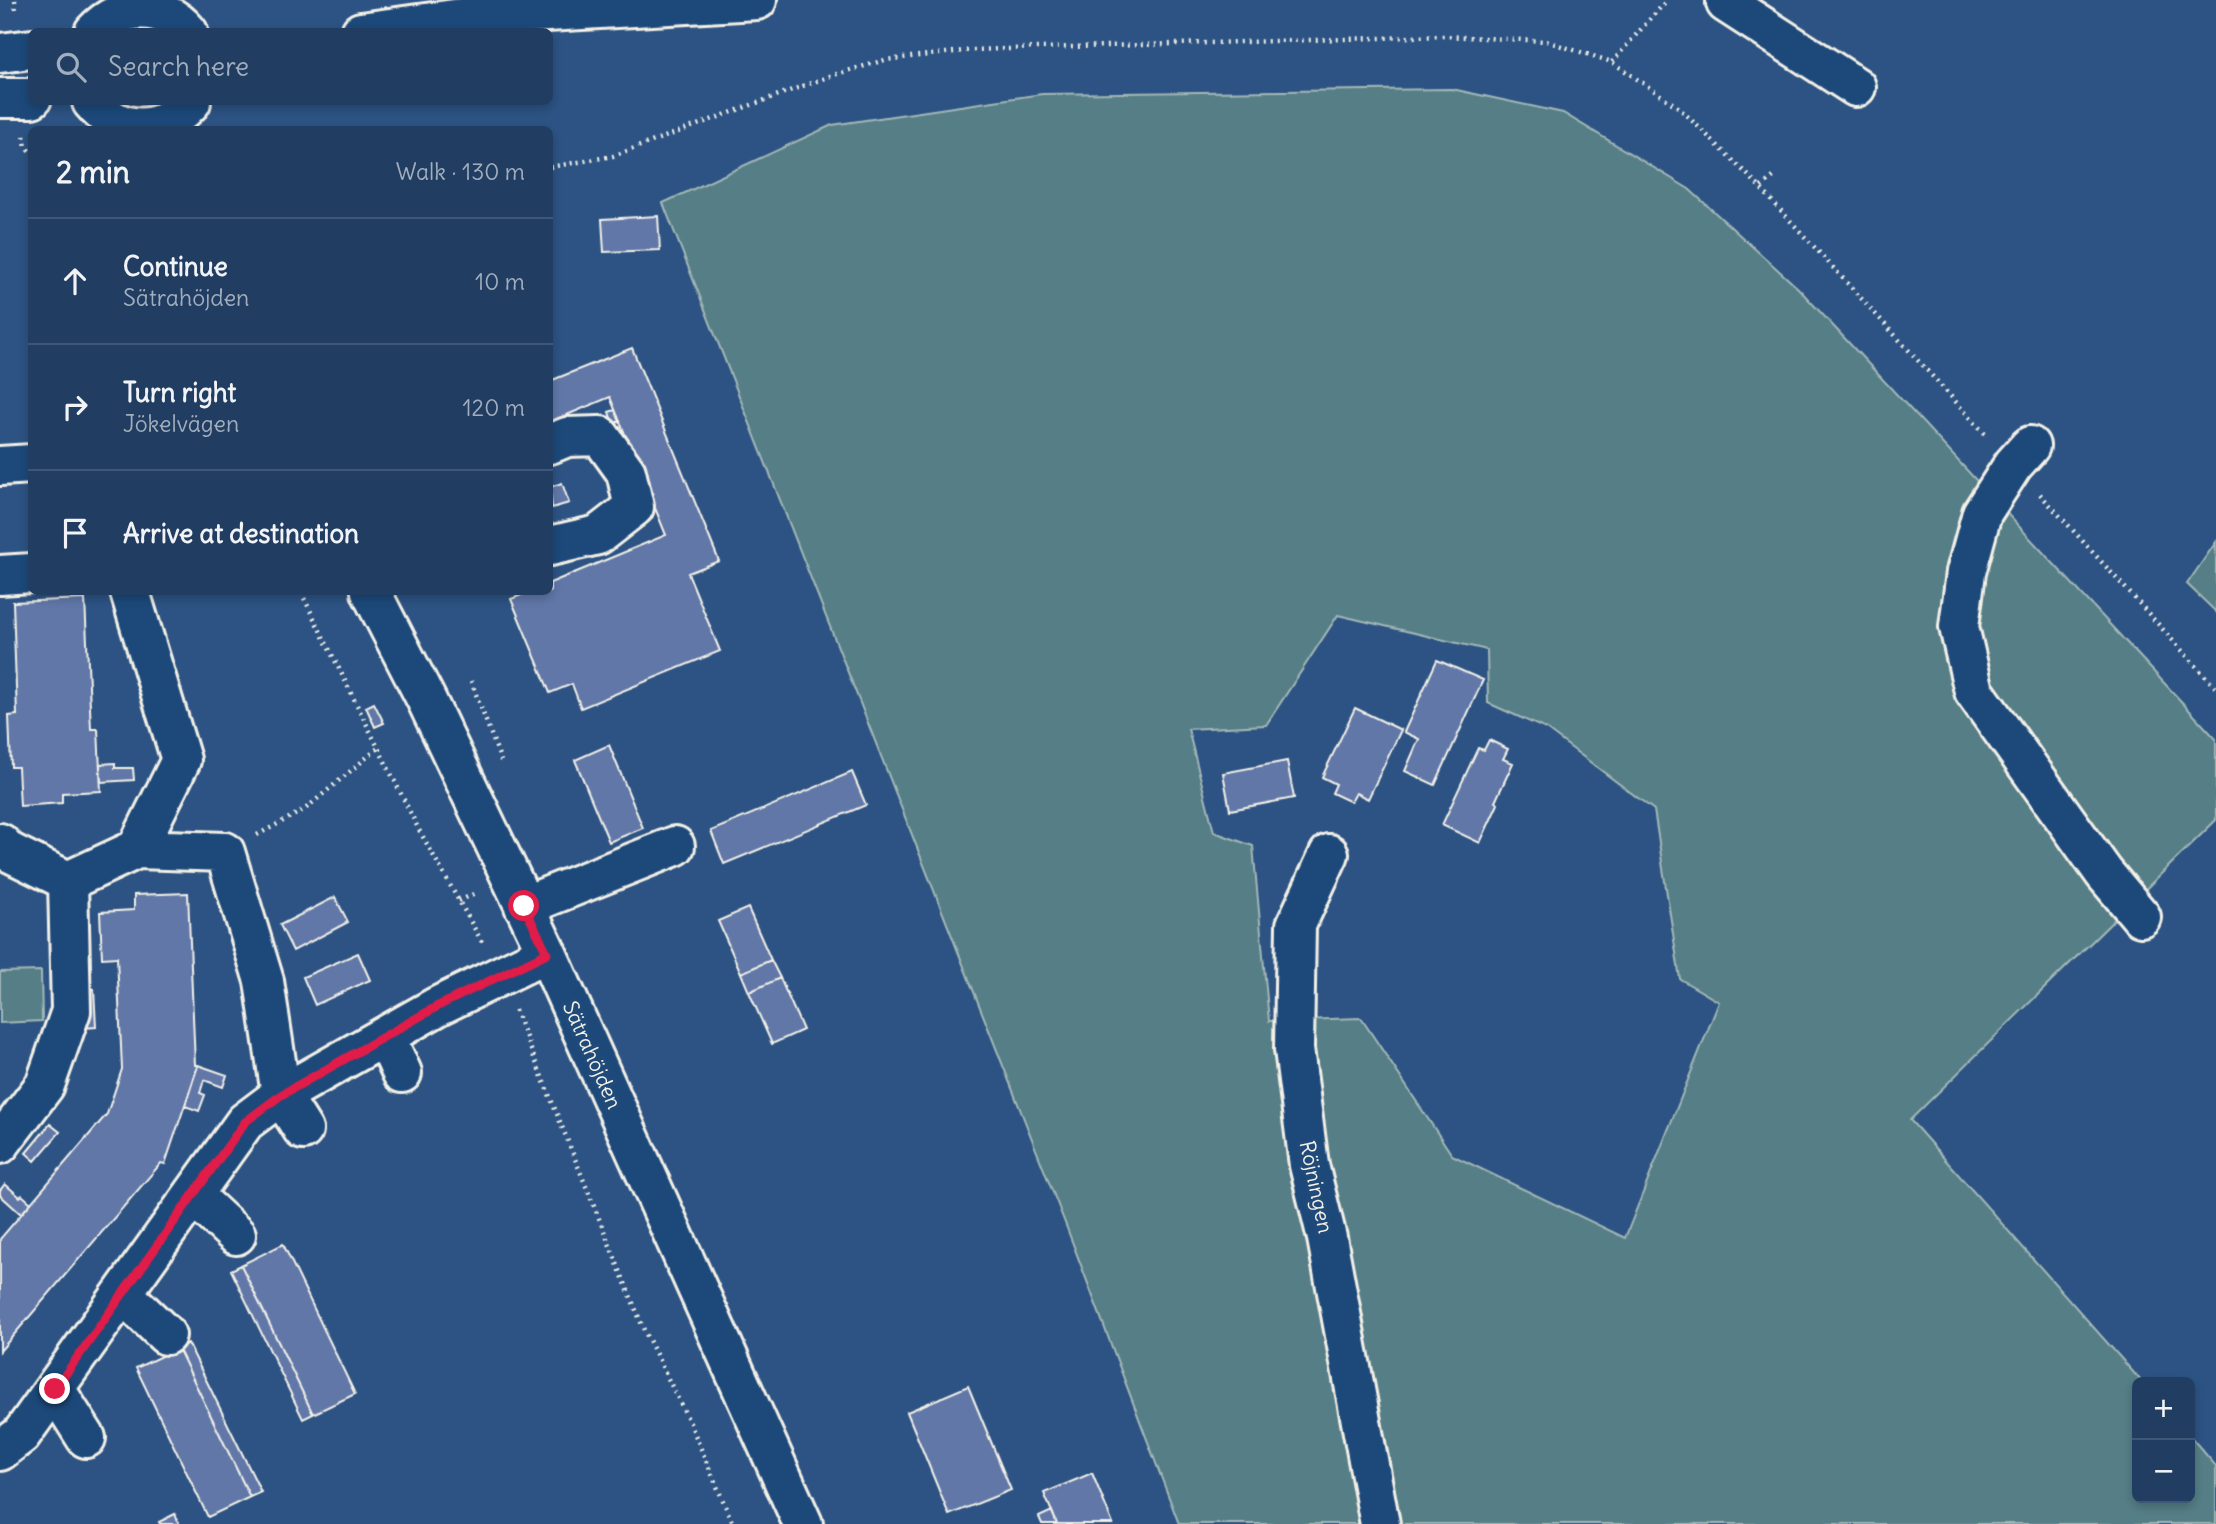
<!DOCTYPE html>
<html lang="en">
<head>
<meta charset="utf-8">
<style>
	:root { --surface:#213e62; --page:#294568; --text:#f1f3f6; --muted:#a2aebe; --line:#3e5777 }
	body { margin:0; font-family:Delius,sans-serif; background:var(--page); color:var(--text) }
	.controls { position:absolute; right:21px; bottom:21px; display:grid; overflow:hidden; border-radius:10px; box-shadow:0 4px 10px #0003 }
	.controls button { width:63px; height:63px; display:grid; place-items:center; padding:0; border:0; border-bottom:2px solid var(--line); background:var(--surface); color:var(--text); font:35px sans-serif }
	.stop { position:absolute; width:21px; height:21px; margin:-16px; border:5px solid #e11d48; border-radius:50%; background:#fff }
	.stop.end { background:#e11d48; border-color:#fff; box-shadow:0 2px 7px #0008 }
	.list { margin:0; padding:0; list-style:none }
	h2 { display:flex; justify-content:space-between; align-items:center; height:91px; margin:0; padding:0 28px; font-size:30px }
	h2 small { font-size:23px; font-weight:400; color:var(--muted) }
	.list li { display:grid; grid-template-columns:46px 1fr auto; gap:21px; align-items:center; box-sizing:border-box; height:126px; padding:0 28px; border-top:2px solid var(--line) }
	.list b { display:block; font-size:26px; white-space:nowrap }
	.list p { margin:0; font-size:23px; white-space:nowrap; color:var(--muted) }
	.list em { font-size:23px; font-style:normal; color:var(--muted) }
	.icon { flex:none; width:38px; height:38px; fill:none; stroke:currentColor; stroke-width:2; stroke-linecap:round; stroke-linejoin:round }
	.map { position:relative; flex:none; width:2216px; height:1524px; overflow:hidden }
	.search { position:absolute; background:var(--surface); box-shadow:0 4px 10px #0003; left:28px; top:28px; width:525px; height:77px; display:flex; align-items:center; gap:18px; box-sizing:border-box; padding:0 24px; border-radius:10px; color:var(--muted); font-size:26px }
	.panel { position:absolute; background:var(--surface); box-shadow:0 4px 10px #0003; left:28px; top:126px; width:525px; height:469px; border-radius:10px }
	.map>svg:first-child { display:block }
	.green { fill:#557e86; stroke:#a4b8b7; stroke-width:2; fill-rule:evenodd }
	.building { fill:#6077a8; stroke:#f4f1e8; stroke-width:2 }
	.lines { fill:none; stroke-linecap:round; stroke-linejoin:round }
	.minor-casing { stroke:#f4f1e8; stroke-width:44 }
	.path { stroke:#f4f1e8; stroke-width:4.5; stroke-dasharray:2 5; stroke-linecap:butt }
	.minor { stroke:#1f4a7a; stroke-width:38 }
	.route { stroke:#e11d48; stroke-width:9 }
	.labels { text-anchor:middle; stroke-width:7; stroke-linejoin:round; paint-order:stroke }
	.street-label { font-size:21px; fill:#f4f1e8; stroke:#1f4a7a }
</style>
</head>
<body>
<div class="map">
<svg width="2216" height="1524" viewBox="0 0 2216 1524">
	<rect width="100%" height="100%" fill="#2c5383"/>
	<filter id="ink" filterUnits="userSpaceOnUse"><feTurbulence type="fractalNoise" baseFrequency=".0143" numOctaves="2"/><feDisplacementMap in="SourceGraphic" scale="14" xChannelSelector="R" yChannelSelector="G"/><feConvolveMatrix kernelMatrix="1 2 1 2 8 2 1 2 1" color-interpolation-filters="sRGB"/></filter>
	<g filter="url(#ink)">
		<!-- green -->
		<path class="green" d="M1452 89 1563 113 1689 189 1798 288 2216 739V820L1910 1120 2142 1382H2137V1498H2190V1436L2216 1466V1524H1179L1065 1223 663 203 832 125 1042 94ZM1338 615 1487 650 1488 703 1546 729 1654 810 1680 979 1719 1002 1625 1238 1452 1155 1361 1018 1269 1021 1253 846 1214 832 1188 729 1266 725Z
			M2216 542V612L2187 584Z
			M41 971 42 1021 0 1023V972Z"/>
		<!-- building -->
		<path class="building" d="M658 216 660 250 604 252 602 219Z
			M632 348 719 561 688 573 720 651 581 708 572 684 550 693 511 599 529 592H550V583L666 535 610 397 550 422V381Z
			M615 410 620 421 613 424 609 412Z
			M562 483 569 503 552 508 550 487Z
			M85 599 91 729H98L101 791 62 793V803L20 806 18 767H11L9 716 17 715 13 602Z
			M1437 660 1483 680 1435 785 1405 771 1419 739 1404 732Z
			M374 703 384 723 375 727 366 707Z
			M1355 708 1401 730 1368 799 1356 793 1351 802 1332 793 1336 784 1322 777Z
			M1489 740 1508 749 1503 759 1513 763 1495 802 1498 804 1480 843 1442 825 1478 748 1484 750Z
			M609 745 643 828 609 842 575 760Z
			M1287 761 1294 798 1230 810 1223 773Z
			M115 763V768H133L134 780 101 782 100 764Z
			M852 772 866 805 724 864 711 831Z
			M188 893 195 1065 198 1066 165 1164 161 1163 0 1351V1239L107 1114 122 1069 117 957 102 958 100 912 134 910V895Z
			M335 897 348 922 293 951 280 925Z
			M748 908 771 960 741 973 718 921Z
			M358 953 370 980 315 1005 303 977Z
			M771 960 780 978 749 992 741 973Z
			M780 978 803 1030 772 1044 749 992Z
			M94 989 96 1027 84 1028 82 990Z
			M198 1065 227 1075 223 1087 204 1080 200 1093 205 1095 199 1111 185 1106Z
			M50 1124 60 1132 35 1161 26 1153Z
			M5 1184 20 1197 22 1195 31 1203 21 1214 0 1195V1190Z
			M283 1244 355 1394 313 1414 241 1265Z
			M241 1265 313 1414 303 1419 231 1270Z
			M188 1343 261 1492 250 1497 178 1348Z
			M178 1348 250 1497 208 1517 136 1368Z
			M968 1386 1011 1490 949 1515 907 1412Z
			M1092 1473 1113 1524H1057L1044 1493Z
			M1052 1511 1057 1524H1042L1039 1517Z
			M175 1514 179 1524H160L159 1522Z"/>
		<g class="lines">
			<defs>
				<path id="minor" d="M1726 3 1856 87
					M94 32C120 3 163 1 188 32
					M361 32 476 16 757 0
					M0 53 32 49
					M0 98H32
					M92 102C121 137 161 135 191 102
					M550 444 567 437 600 436 626 472 634 507 598 535 550 546
					M2030 446 2013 465 1982 513 1966 572 1959 627 1974 691 2104 873 2141 917
					M0 466 32 464
					M0 575 32 573
					M130 592 181 760 137 849 225 852 264 981 281 1095 303 1130
					M371 592 426 699 547 953 803 1524
					M0 843 9 852 68 881 71 1011 45 1085 0 1144
					M1329 854 1296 925 1294 1049 1309 1165 1327 1238 1380 1524
					M68 881 137 849
					M524 906 675 846
					M385 1036 402 1073
					M193 1195 236 1235
					M123 1294 166 1335
					M55 1389 86 1438
					M0 1451 21 1435 245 1122 281 1095 438 1006 547 953"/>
			</defs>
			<!-- minor casing -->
			<use href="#minor" class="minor-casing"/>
			<!-- path -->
			<path class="path" d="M15 0 16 13
				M1612 62 1667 0
				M24 136 26 147 32 154
				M550 167 613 156 830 76 885 60 972 50 1445 36 1546 41 1612 62 1678 107 1754 181 1987 436
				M1761 187 1777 174
				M2040 494 2216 688
				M301 592 418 828 482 942
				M471 681 501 761
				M257 835 304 810 378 748
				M459 901 478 892
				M515 1010 644 1330 690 1423 733 1524"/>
			<!-- minor -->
			<use href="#minor" class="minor"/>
		</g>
	</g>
	<g class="lines" filter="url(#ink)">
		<!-- route -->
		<path class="route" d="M55 1389 245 1122 281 1095 438 1006 547 953 524 906"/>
	</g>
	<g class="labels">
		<!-- street labels -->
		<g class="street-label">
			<text transform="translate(592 1055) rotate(66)" y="7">Sätrahöjden</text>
			<text transform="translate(1316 1187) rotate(78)" y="7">Röjningen</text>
		</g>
	</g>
</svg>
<div class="controls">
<button>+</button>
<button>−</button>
</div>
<div class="stop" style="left:524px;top:906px"></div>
<div class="stop end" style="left:55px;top:1389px"></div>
<div class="search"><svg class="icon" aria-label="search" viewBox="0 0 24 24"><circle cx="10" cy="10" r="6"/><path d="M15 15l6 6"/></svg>Search here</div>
<section class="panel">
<h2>2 min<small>Walk · 130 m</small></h2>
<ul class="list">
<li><svg class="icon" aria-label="ahead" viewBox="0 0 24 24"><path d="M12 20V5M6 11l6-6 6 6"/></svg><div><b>Continue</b><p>Sätrahöjden</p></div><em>10 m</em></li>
<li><svg class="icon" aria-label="right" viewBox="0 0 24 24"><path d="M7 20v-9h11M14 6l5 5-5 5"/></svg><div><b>Turn right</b><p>Jökelvägen</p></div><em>120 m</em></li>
<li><svg class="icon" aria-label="arrive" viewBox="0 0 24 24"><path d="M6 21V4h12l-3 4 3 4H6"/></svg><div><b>Arrive at destination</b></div></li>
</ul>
</section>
</div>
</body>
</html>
